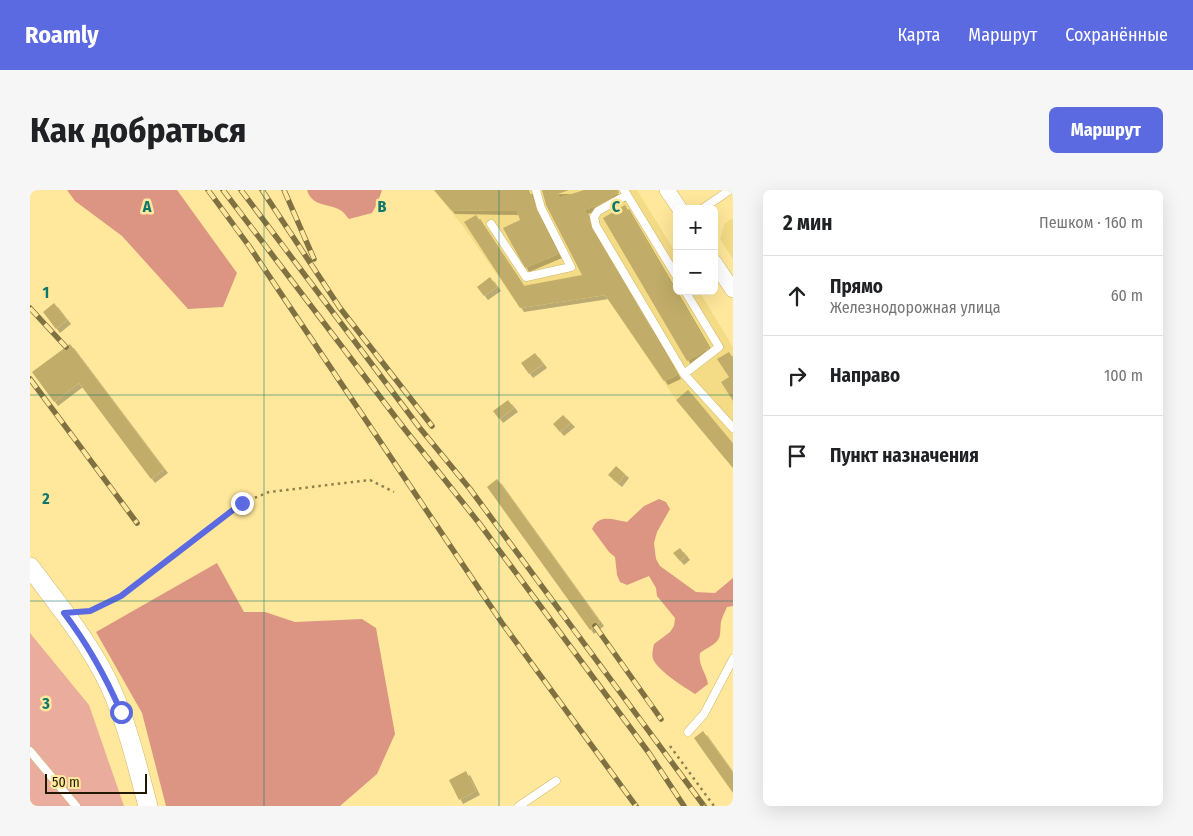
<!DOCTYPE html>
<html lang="ru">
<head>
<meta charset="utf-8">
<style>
	:root { --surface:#fff; --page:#f6f6f6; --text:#202124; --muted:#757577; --line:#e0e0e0; --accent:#5b6ae1 }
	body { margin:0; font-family:"Fira Sans Condensed",sans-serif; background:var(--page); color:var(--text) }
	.controls { position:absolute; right:15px; top:15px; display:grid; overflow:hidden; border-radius:8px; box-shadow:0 5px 20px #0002 }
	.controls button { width:45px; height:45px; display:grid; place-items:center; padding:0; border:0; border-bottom:1px solid var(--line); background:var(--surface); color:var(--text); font:25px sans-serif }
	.scale { position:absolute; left:15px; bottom:12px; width:102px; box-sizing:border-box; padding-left:5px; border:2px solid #211800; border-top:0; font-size:14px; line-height:18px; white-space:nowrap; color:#211800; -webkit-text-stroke:4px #ffe89b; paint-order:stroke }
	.stop { position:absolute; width:15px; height:15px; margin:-11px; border:4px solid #5b6ae1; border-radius:50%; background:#fff }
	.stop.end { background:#5b6ae1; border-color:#fff; box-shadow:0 1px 5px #0008 }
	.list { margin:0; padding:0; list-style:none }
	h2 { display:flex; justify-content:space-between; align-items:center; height:65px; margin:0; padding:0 20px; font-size:21px }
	h2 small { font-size:16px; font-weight:400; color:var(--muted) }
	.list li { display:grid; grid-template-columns:32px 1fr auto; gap:15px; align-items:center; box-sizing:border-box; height:80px; padding:0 20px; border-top:1px solid var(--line) }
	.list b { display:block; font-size:19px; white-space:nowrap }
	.list p { margin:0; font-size:16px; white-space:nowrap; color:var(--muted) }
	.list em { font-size:16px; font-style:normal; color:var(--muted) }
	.icon { flex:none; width:28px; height:28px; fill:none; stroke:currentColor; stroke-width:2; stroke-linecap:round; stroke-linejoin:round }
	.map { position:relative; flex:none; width:703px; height:616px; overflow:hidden; border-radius:8px }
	header { display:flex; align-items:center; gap:30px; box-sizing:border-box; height:70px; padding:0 25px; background:var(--accent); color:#fff }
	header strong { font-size:24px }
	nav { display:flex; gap:28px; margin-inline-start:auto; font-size:18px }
	.intro { display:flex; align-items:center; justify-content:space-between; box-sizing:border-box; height:120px; padding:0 30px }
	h1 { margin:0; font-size:35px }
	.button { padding:12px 22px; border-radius:8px; background:var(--accent); color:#fff; font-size:18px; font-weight:700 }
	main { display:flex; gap:30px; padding:0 30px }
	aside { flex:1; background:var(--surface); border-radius:8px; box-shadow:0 5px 20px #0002 }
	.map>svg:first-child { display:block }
	.built { fill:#f4db85 }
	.green { fill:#eaac9d }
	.forest { fill:#dc9583 }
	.building { fill:#c1ad69; filter:url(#shadow) }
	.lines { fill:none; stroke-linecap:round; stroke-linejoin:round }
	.service-casing { stroke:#cdb76b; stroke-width:9 }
	.minor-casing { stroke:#cdb76b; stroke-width:16 }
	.tertiary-casing { stroke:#cdb76b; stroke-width:20 }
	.path { stroke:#90804d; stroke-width:2.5; stroke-dasharray:2.5 4; stroke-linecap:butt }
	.service { stroke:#fff; stroke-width:8 }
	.minor { stroke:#fff; stroke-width:15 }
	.tertiary { stroke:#fff; stroke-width:19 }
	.rail-casing { stroke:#807142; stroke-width:5.5 }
	.rail { stroke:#ffe89b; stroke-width:4; stroke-dasharray:11; stroke-linecap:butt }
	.route { stroke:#5b6ae1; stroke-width:6 }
	.grid { fill:none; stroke:#0f766e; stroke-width:1; stroke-opacity:0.55 }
	.grid-label { font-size:16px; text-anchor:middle; font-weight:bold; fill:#0f766e; stroke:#ffe89b; stroke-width:5; stroke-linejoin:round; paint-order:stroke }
</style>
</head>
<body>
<header>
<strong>Roamly</strong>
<nav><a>Карта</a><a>Маршрут</a><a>Сохранённые</a></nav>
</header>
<div class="intro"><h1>Как добраться</h1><a class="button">Маршрут</a></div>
<main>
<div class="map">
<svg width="703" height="616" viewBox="0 0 703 616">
	<defs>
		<filter id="shadow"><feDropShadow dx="4" dy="4" stdDeviation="0" flood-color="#0004"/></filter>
	</defs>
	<rect width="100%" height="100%" fill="#ffe89b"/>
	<!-- built -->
	<path class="built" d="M403 0H607L647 65V101H669L703 157V278L646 210 575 105 490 118 433 36Z
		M703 28V69L690 49 695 33Z"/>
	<!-- green -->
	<path class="green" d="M0 443 59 515 94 616H0Z"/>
	<!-- forest -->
	<path class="forest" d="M37 0H147L207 83 193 117 158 119 92 46 45 11Z
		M277 0H352L347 14 342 23 319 29C316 26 313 21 310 20 298 13 282 17 277 0Z
		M629 309 636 312 640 319 627 342 624 353 626 369 630 376 666 402 685 403 703 388V416L697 417C695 422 692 427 691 432 690 437 691 444 689 448 686 455 676 458 670 463 668 476 676 482 678 494L665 504C654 497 630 482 624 471 621 466 623 459 624 454L640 442 644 436 645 428 627 406 626 398 619 386 597 395 590 392 587 385 585 367 579 362 562 339C569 323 583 330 597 332L614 316Z
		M187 373 214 422H235L265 432 332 429 346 438 365 544 347 584 310 616H136L112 523 66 442Z"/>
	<!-- building -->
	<path class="building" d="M404 0H499L507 22 528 64 495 78 473 38 490 30 487 21 421 20Z
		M512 0H539L528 4 529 8 554 0H588L589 3 581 6 582 10 554 20 647 185 634 191 575 105 490 118 434 32 446 25 493 96 552 85 516 15Z
		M595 15 679 158 657 171 573 28Z
		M460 87 467 97 454 106 447 97Z
		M24 113 37 130 26 139 13 122Z
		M40 154 134 279 121 289 49 193 24 212 2 182Z
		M699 162 703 168V211L691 192 699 187 687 169Z
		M505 163 513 174 499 184 491 173Z
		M658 200 703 254V278L646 210Z
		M478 210 484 218 469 229 463 221Z
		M533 225 541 233 530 242 523 234Z
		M586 276 595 284 588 293 578 285Z
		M467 289 570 432 560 440 457 297Z
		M650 358 656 366 650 371 643 363Z
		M673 541 703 583V603L664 548Z
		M436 581 446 601 429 610 419 590Z"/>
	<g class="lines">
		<defs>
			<path id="service" d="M594 0 647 87
				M597 5 568 21 564 27 566 36 654 184 703 238
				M672 19 700 0
				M461 34 496 87 541 77 511 18 506 0
				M654 184 689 157 655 101
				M658 542 674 524 703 469
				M0 561 46 616
				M489 616 526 591"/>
			<path id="minor" d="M637 0 650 19
				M684 72 703 100"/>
			<path id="tertiary" d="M0 377C26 412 55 447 75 486 96 527 106 572 118 616"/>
		</defs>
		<!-- service casing -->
		<use href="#service" class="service-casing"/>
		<!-- minor casing -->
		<use href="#minor" class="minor-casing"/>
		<!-- tertiary casing -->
		<use href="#tertiary" class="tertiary-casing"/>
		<!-- path -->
		<path class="path" d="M53 421H61L91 406 212 313 239 302 340 290 364 302
			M640 556 684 616"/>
		<!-- service -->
		<use href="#service" class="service"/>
		<!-- minor -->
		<use href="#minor" class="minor"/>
		<!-- tertiary -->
		<use href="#tertiary" class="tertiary"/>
		<defs>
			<path id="rail" d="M178 0 219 56 472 433 606 616
				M193 0 373 237 449 333 619 563 654 616
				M211 0 389 237 440 299 674 616
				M232 0 310 118 402 236
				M254 0 284 69
				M0 118 36 157
				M0 189 107 333
				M565 436 631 529"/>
		</defs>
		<!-- rail casing -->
		<use href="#rail" class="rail-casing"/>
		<!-- rail -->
		<use href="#rail" class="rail"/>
	</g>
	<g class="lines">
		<!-- route -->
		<path class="route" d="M91 522C75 485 59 456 34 423L60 421 91 406 212 313"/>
	</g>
	<!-- grid -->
	<path class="grid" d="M234 0V616M469 0V616M0 205H703M0 411H703"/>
	<g class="grid-label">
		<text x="117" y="22">A</text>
		<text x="352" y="22">B</text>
		<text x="586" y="22">C</text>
		<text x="16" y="108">1</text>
		<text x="16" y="314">2</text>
		<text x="16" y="519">3</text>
	</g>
</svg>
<div class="controls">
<button>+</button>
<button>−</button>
</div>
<div class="scale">50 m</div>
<div class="stop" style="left:91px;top:522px"></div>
<div class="stop end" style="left:212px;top:313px"></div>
</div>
<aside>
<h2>2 мин<small>Пешком · 160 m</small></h2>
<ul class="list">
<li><svg class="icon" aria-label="ahead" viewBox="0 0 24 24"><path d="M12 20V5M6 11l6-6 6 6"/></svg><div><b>Прямо</b><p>Железнодорожная улица</p></div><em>60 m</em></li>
<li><svg class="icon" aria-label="right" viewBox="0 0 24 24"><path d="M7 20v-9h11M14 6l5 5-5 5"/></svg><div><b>Направо</b></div><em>100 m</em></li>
<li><svg class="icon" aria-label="arrive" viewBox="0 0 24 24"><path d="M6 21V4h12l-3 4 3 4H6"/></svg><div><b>Пункт назначения</b></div></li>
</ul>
</aside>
</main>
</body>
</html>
